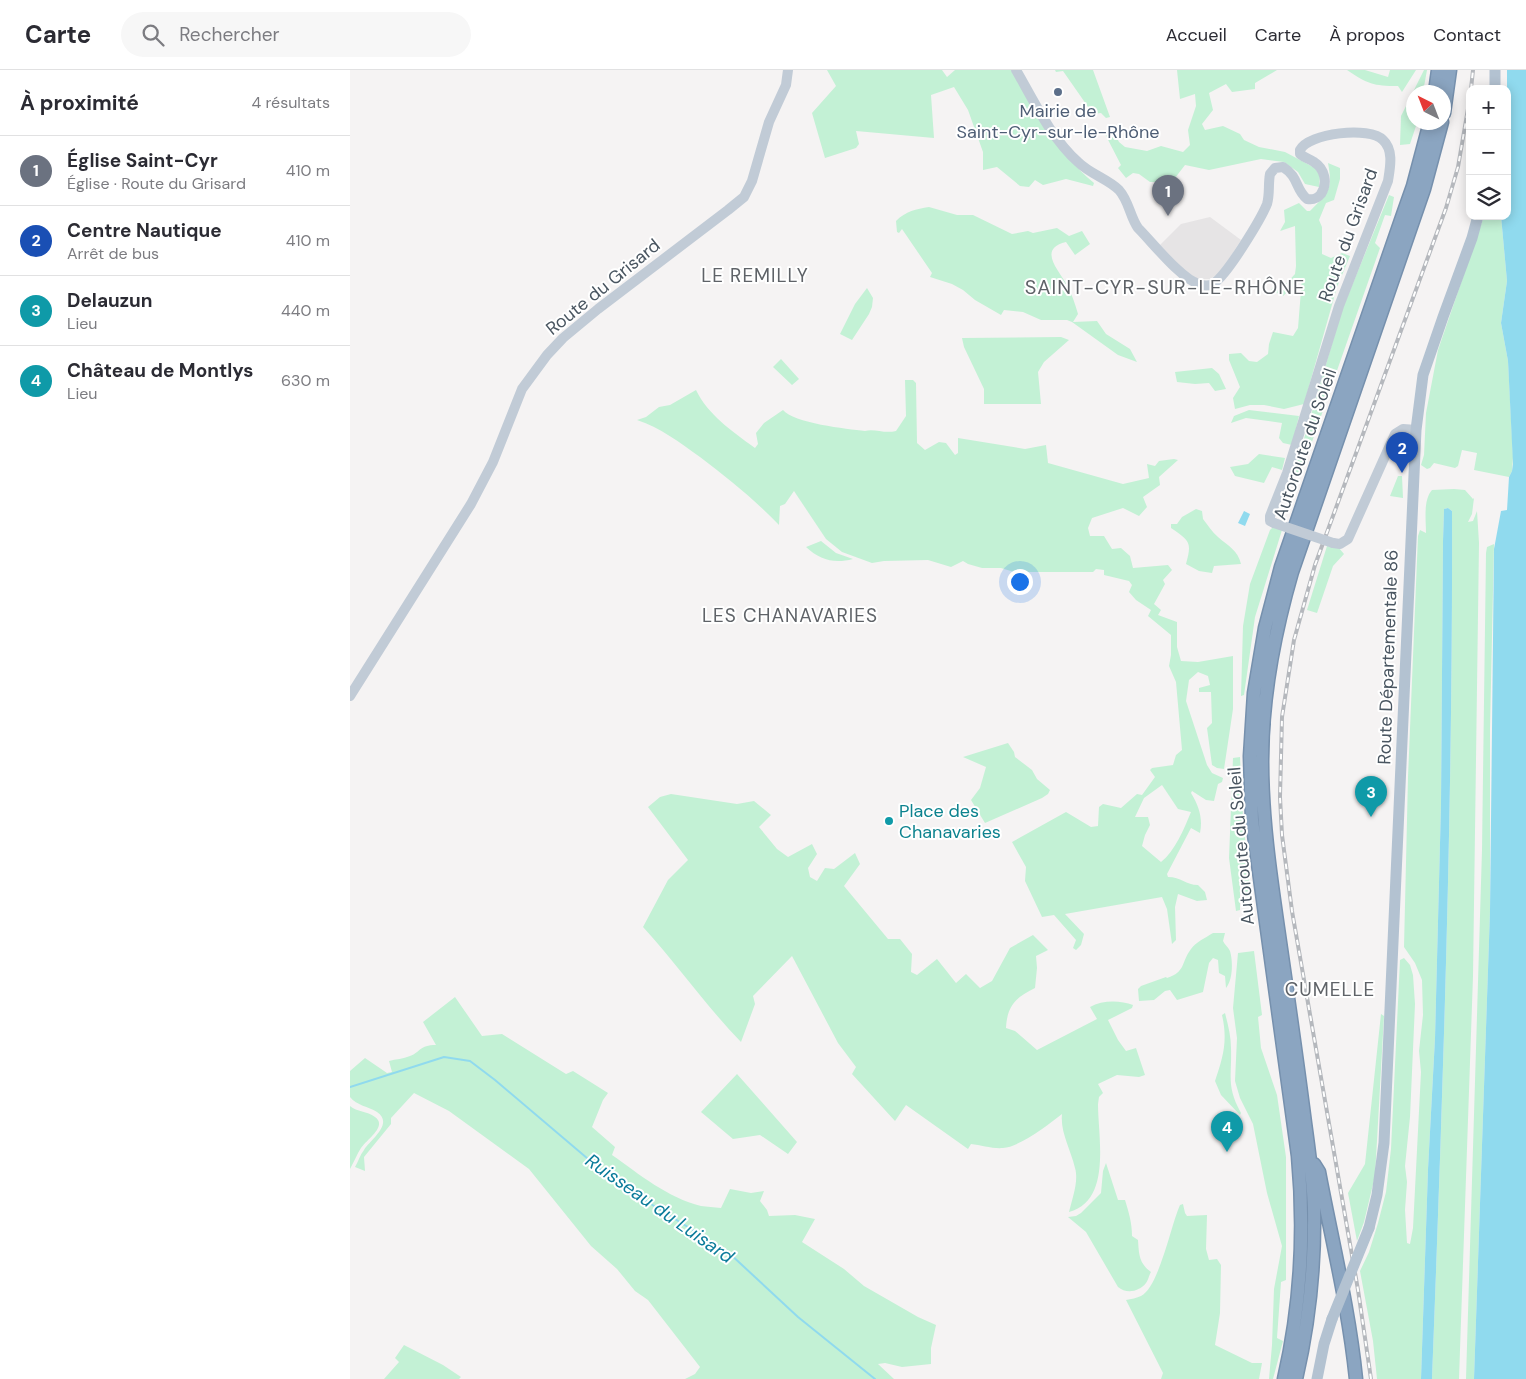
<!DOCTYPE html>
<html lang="fr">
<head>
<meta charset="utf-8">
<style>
	:root { --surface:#fff; --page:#f7f7f7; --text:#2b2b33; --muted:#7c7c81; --line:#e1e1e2; --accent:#b45309 }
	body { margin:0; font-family:"DM Sans",sans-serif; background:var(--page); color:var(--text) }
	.controls { position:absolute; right:15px; top:15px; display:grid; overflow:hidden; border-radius:10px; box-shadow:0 2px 12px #0003 }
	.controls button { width:45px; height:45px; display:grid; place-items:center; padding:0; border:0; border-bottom:1px solid var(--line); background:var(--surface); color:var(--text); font:25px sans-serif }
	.compass { position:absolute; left:1056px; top:15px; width:45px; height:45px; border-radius:50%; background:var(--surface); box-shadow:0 2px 12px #0003; rotate:318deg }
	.you { position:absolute; left:669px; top:511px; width:18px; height:18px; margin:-12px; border:4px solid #fff; border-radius:50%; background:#1a73e8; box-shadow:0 0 0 8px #1a73e833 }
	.badge { display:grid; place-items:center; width:32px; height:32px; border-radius:50%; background:var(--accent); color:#fff; font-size:16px; font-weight:700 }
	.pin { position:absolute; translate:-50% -41px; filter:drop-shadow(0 1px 2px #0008) }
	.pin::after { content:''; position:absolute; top:26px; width:18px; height:15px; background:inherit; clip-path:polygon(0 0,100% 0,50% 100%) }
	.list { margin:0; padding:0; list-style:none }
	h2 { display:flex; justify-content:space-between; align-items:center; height:65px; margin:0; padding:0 20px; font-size:21px }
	h2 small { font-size:16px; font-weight:400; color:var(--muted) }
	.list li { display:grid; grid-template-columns:32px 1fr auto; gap:15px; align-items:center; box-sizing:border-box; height:70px; padding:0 20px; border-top:1px solid var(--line) }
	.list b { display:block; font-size:19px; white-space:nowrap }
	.list p { margin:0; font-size:16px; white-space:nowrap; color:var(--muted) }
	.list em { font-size:16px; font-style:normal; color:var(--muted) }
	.icon { flex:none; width:28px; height:28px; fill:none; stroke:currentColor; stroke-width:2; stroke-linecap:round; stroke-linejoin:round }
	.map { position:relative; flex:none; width:1176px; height:1309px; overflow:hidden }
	header { display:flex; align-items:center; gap:30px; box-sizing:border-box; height:70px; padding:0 25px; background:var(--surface); border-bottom:1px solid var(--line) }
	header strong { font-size:24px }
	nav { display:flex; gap:28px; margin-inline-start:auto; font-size:18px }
	.search { width:350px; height:45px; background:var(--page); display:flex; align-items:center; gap:12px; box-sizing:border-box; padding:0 18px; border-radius:28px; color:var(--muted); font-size:19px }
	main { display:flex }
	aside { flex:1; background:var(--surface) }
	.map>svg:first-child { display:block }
	.education { fill:#e6e4e5 }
	.green { fill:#c3f1d5; fill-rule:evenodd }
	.water { fill:#90daee }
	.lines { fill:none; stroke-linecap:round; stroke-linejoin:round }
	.stream { stroke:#90daee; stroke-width:2 }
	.highway-casing { stroke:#7690ad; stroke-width:15 }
	.secondary { stroke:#c1cbd6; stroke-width:10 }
	.primary { stroke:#b3c2d1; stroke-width:11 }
	.highway { stroke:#8ba5c1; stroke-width:12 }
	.rail-casing { stroke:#b5b8bd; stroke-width:4 }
	.rail { stroke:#fff; stroke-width:2; stroke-dasharray:5.5; stroke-linecap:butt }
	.secondary-bridge { stroke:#c1cbd6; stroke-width:10 }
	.primary-bridge { stroke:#b3c2d1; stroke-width:11 }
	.service-dot { fill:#5c6f8a; stroke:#fff; stroke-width:2 }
	.culture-dot { fill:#0f9aa8; stroke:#fff; stroke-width:2 }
	.labels { text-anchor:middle; stroke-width:4; stroke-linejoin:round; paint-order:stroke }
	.service-label { font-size:18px; fill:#4e5e75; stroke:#fff }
	.street-label { font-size:18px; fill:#4a5661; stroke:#fff }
	.culture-label { font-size:18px; fill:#0d838f; stroke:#fff; text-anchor:start }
	.neighbourhood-label { font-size:19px; letter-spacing:1px; fill:#5f6368; stroke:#fff }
	.water-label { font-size:19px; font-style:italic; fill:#0c7c9b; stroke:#fff }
	.quarter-label { font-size:20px; letter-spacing:1px; fill:#5f6368; stroke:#fff }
</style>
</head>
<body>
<header>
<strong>Carte</strong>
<div class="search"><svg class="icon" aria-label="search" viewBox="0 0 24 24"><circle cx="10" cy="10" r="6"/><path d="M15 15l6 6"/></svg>Rechercher</div>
<nav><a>Accueil</a><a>Carte</a><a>À propos</a><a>Contact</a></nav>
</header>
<main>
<aside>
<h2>À proximité<small>4 résultats</small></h2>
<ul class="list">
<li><span class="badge" style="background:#6b7280">1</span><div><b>Église Saint-Cyr</b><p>Église · Route du Grisard</p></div><em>410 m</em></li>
<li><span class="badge" style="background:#1a4fb4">2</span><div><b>Centre Nautique</b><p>Arrêt de bus</p></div><em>410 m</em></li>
<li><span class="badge" style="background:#0f9aa8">3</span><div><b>Delauzun</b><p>Lieu</p></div><em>440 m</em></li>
<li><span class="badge" style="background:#0f9aa8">4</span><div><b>Château de Montlys</b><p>Lieu</p></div><em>630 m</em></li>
</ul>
</aside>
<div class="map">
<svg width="1176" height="1309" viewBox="0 0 1176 1309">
	<rect width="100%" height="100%" fill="#f5f3f3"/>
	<!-- education -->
	<path class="education" d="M860 147 891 170 870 203 860 209H851L845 208 834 200 810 175 831 154Z"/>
	<!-- green -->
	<path class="green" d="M477 0H592L597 7 605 0H661C687 42 705 80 744 113L743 116 716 109 693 115 685 110 679 117 670 116 647 97 633 100V82L618 40 604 17 581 25 584 68 506 61 509 74 506 78 475 88 462 43 486 16Z
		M705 0H743L760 47 756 48 751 43 743 44 713 1 706 2Z
		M827 0H927L905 13V19L882 22 876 14 859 23 863 40 852 54 855 60 873 56 890 64 894 70 909 77 935 82 965 98 970 106 969 117 955 114 948 102 934 92 911 89 859 100 835 95 815 121 807 112H800L789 104 783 103 776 108 768 98 771 95 754 62 763 60 769 72 775 77 797 81 811 76 833 82 840 75 838 60 846 36 845 24 830 29Z
		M997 0H1015L1038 7 1040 0H1066L1052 22 1048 16C1023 16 1018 14 997 0Z
		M1074 0H1077L1073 22H1064V52L1067 53 1060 74 1050 75 1051 46Z
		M978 93 990 98V109L984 130 976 133 969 150 972 157V184L981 188 992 183 1000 186 987 217 954 334 934 339 914 335H900L885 339 883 328 890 317 879 290V284L891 283 899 291 907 292 918 284 919 274 923 262 943 266 948 258 952 208 933 226 921 220 923 217H933L945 204 946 196 945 156 930 161 935 152 934 140 949 133 957 141H960C979 122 983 120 978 93Z
		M1039 125 1044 127 1041 146 1035 145 1025 173 1030 178 950 406H943L992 240Z
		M579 137 607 145H623L662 164 678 161 683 163 707 158 719 166 732 161 740 174 725 185 716 172C687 179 709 200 717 215 722 224 725 234 728 244L723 252 747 251 756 264 780 279 787 292 768 285 722 252 717 250H691L673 242 654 240 651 245 625 230 613 220 602 214 580 207 582 203 552 159 549 163 547 162 546 151C556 141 566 139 579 137Z
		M1134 146H1151L1157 211 1151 253 1158 291 1163 387 1162 401 1159 407 1124 400 1127 383 1112 380 1108 396 1105 398 1084 393 1080 398 1077 399 1071 395 1074 385 1076 343 1088 280Z
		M517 218 523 228 522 237 519 244 502 270 490 264 505 234Z
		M711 267 719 270 694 292 688 302 691 334H634V319L614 277 612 268Z
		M431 289 449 309 442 315 423 297Z
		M862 298 869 304 876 319 865 321 859 313 845 314 827 312 825 302Z
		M555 310H563L566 313 567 373 575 380 589 372 596 373 605 385 608 383V368L675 379 696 375 698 393 773 414 799 408 797 394 805 396 809 391 824 389 828 390 809 407 810 415 793 427 797 437 789 446 773 438 742 448 738 458 740 466H754L762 479 771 478 780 486 783 498 818 495 822 500 813 510 815 514 804 534 811 540 808 545 827 552V577L831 591 848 592 883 586V639L874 699 867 698 862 695 857 658 862 653 861 622H849V618L860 615 858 606 848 602 839 610 836 631 857 695 862 703 873 708 872 712 868 714 864 731 856 730 842 721 841 723C849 736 853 748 850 763L841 758 817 804 818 807C831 807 836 815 848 815L855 822 857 830 847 831 828 824 825 837 826 870 822 874 817 839 812 827 715 844 734 864 731 875 726 880 723 878 726 870 704 845 692 847 675 811 676 797 662 772 716 742 741 757 748 756 749 737 753 734 771 738 787 724 792 725 805 707 800 700 802 698 823 695 826 685 832 680 826 612 819 596 821 585V565L798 546 801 540 786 530 779 522 782 515 779 511 754 505V500L746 499 743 502H664L651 498H632L618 494 613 491 601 497 578 490 534 491 522 493 492 482 476 469 444 421 435 434 430 436 429 455C405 430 378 408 350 387 329 372 311 358 287 350L296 347 309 337 320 335 346 320C358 345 382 361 405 378L408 374 406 363 414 353 433 340C443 353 497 359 515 361 524 358 534 364 546 361L556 346ZM812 715 828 739 841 742C834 759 825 781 811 792L792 776 795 765 800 755 798 747H785L794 728Z
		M899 340 949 346 942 375 933 373 929 368 932 353 896 348 881 353 884 346Z
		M909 384 935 388 932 400 922 397 914 413 885 406 880 397 898 394Z
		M1048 406H1052L1053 428 1040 426Z
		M1104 419 1115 420 1123 429 1124 428 1122 444 1118 452 1123 451 1127 441 1129 473 1123 906 1109 1309H1082C1093 1020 1103 731 1102 441L1098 438 1094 439 1093 471 1091 734 1085 968 1078 1099 1071 1309H1027L1023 1271 1010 1201 1019 1182 1028 1153 1036 1122 1041 1079 1050 890 1054 888 1060 895 1063 905 1065 934 1060 1047 1055 1096 1057 1112 1055 1140 1057 1173 1060 1174 1063 1158 1071 1002 1069 981 1073 945 1072 910 1065 893 1054 877 1058 707 1068 466 1070 460 1076 463C1076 450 1073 430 1082 420Z
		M846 439 852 441 853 449C858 455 862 462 868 467 878 476 888 480 891 494L864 496 862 503 849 501 836 494C842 472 840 471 821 458V454H827L832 447Z
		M923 457 932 460 905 547 894 625 891 626 893 556 900 514 920 460Z
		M471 471 486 483 503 489C484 494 470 490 456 477Z
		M1144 474 1140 659V841L1124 1309H1116L1132 780 1136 483 1137 477Z
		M977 476 989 478 994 484 983 496 967 543 957 540Z
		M658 673 664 682 665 687 682 700 687 709 700 720 698 724 692 728 635 753 621 730 630 718 636 697 613 687Z
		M890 687 893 747 901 832 897 830 893 815 890 814V840L886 841 879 788 883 688Z
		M321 724 387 734 404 731 421 745 409 757 427 779 438 787 462 774 467 784 458 798 460 807 467 811 475 798 484 799 505 783 510 794 494 816 538 869H550L562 884 561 902 567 905 587 889 606 913 616 904 630 918 642 911 660 878 683 865 698 880 686 886 687 898 685 918C666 927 657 936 656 958L665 961 687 980 747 949 740 937C752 930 770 930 783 935L782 938 758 950 768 970 776 981 786 978 795 1005 789 1007 767 1005 748 1014 753 1023 749 1027 748 1034C748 1067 762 1131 719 1142 722 1129 729 1111 725 1098 721 1080 710 1062 712 1044 699 1054 670 1077 653 1078 643 1079 631 1075 621 1074L618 1079 556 1035 545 1051 502 1004 506 997 488 973 442 886 403 926 405 934 391 972C356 936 327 894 293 857L318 810 338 790 298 737 310 727Z
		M863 863H875L873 871C875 875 878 877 880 881 883 891 883 910 876 918L875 906 869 903 868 890 863 888 859 893 853 922 827 930 820 920 815 921 804 930 789 931 788 919 791 916 816 907 817 908C836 902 831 892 841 879 846 872 855 868 863 863Z
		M904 881 912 945 908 947 911 978 927 1025 936 1087V1210L931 1212 927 1268 933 1271 923 1309H919L922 1275 924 1219 932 1176 917 1123 903 1054 890 1028 885 1011 887 968 883 938 888 883Z
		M105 927 132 966 152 964 216 1004 223 1001 258 1023 253 1030 242 1057 265 1077 262 1085C289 1104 318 1128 351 1136 357 1137 364 1137 371 1138L380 1119 401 1123 414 1121 410 1131 417 1140 419 1146 445 1145 465 1149 452 1172 494 1199 514 1216 568 1247 586 1255 581 1278V1294L552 1297 535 1293 528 1294 544 1309H335L345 1304 350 1297 298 1230 285 1221 267 1199 241 1176 179 1099 99 1041 64 1023 41 1048V1054L14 1087 15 1101 5 1097C8 1092 10 1085 14 1080 21 1069 44 1054 27 1042 18 1036 7 1036 0 1027V1001L15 988 37 1003 42 1002 39 991C46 989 53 989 60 986 71 982 69 975 86 975L73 952Z
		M875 943C878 955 881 966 881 978 882 1006 876 1016 891 1043L890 1045 871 1025 865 1011C873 987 878 971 872 945Z
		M1031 944 1034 946 1025 1106 1014 1152 1007 1171 998 1123 1015 1094Z
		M387 1004 447 1072 438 1084 410 1065 383 1069 351 1042Z
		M0 1036C7 1042 17 1041 25 1047 38 1056 16 1070 11 1078 7 1084 4 1092 0 1099Z
		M756 1093 768 1130H775C779 1143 782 1153 782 1166L788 1170C789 1185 789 1193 801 1202 799 1205 798 1211 796 1213 789 1222 776 1224 768 1217L736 1162 718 1147 726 1146 731 1143 751 1123 753 1101Z
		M833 1134 835 1143 837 1146 857 1145 856 1179 859 1190 867 1189 871 1195 870 1243 865 1275 902 1293H912L909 1309H811L813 1303 776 1230C781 1229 787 1228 791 1226 809 1217 821 1155 830 1135Z
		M54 1275 93 1295 111 1307 109 1309H34L49 1292 45 1288Z"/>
	<!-- water -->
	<path class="water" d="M1157 0H1176V1309H1124L1140 841 1144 479 1151 441 1157 440 1159 407 1162 401 1163 394 1158 291 1151 253 1157 211 1151 146H1157Z
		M1098 438 1102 441C1103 730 1093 1020 1082 1309H1071L1078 1099 1085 968 1091 734 1093 471 1094 439Z
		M894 441 900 444 895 456 888 453Z"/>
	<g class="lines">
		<!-- stream -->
		<path class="stream" d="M0 1017 94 987 120 991 145 1010 264 1111 378 1182 448 1247 525 1309"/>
		<defs>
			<path id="highway" d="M1085 22 1088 0
				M1094 43 1100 0
				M964 1094 969 1102C982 1171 999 1239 1006 1309
				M934 1309C951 1235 955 1161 948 1086L902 750 900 686 904 623 915 558 931 497 1051 150 1063 116 1080 52
				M946 1309C959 1253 965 1196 964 1138 963 1107 958 1076 954 1045 946 983 937 920 928 858 920 803 912 747 912 691 912 627 924 564 942 502L1074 119 1092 52"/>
		</defs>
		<!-- highway casing -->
		<use href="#highway" class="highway-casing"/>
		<!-- secondary -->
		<path class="secondary" d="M666 0C684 31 701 68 728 92 740 104 758 109 769 120 779 131 780 147 788 158 802 172 832 210 849 214 854 216 860 216 864 213 877 205 911 149 917 134 920 124 918 114 920 104L925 98 933 97C949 107 945 119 957 129 963 130 967 129 971 124 978 113 975 99 964 92 960 89 955 88 950 84V80C958 63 1020 56 1033 70 1044 80 1040 98 1038 111L989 236 937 403 920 446V451L924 453
			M983 473 990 474 998 469 1045 364 1053 359 1066 360
			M0 626 121 434 143 392 172 319 197 285 213 268 248 239 378 140 394 127 402 111 419 52 436 15 438 0"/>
		<!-- primary -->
		<path class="primary" d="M1145 19V0
			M1019 1158 1027 1125 1034 1073 1066 360 1073 305 1093 247 1122 168 1128 146
			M967 1309 974 1274 982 1249"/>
		<!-- highway -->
		<use href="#highway" class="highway"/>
		<defs>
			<path id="rail" d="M1121 19 1123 0
				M1021 1309 1008 1220 942 841 932 765 930 727 932 647 944 570 965 495 1096 138 1108 97 1120 27"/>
		</defs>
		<!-- rail casing -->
		<use href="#rail" class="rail-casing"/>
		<!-- rail -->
		<use href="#rail" class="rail"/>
		<!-- secondary-bridge -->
		<path class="secondary-bridge" d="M924 453 983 473"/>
		<!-- primary-bridge -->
		<path class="primary-bridge" d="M982 1249 1019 1158"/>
	</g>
	<!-- markers -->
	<circle class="service-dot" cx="708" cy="22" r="5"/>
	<circle class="culture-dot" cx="539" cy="751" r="5"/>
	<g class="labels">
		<!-- service labels -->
		<g class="service-label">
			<text x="708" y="47">Mairie de<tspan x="708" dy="21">Saint-Cyr-sur-le-Rhône</tspan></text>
		</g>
		<!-- street labels -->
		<g class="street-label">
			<text transform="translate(998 165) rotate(-70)" y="6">Route du Grisard</text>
			<text transform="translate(253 217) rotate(-39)" y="6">Route du Grisard</text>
			<text transform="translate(955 374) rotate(-71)" y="6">Autoroute du Soleil</text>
			<text transform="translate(1038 587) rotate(-88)" y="6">Route Départementale 86</text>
			<text transform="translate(891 776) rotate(-95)" y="6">Autoroute du Soleil</text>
		</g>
		<!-- culture labels -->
		<g class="culture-label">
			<text x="549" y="747">Place des<tspan x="549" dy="21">Chanavaries</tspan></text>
		</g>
		<!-- neighbourhood labels -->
		<g class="neighbourhood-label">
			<text x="405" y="212">LE REMILLY</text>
			<text x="440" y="552">LES CHANAVARIES</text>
			<text x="980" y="926">CUMELLE</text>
		</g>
		<!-- water labels -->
		<g class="water-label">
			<text transform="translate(310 1138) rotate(35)" y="7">Ruisseau du Luisard</text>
		</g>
		<!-- quarter labels -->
		<g class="quarter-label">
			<text x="815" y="224">SAINT-CYR-SUR-LE-RHÔNE</text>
		</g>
	</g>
</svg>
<div class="controls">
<button>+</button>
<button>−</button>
<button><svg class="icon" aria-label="layers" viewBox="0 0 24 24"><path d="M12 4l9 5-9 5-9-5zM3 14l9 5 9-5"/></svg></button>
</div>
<svg class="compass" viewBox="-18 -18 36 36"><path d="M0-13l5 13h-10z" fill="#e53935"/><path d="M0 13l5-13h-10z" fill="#7c7c81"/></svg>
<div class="you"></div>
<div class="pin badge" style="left:818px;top:146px;background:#6b7280">1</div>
<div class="pin badge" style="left:1052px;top:403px;background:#1a4fb4">2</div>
<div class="pin badge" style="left:1021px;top:747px;background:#0f9aa8">3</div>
<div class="pin badge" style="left:877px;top:1082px;background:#0f9aa8">4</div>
</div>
</main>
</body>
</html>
